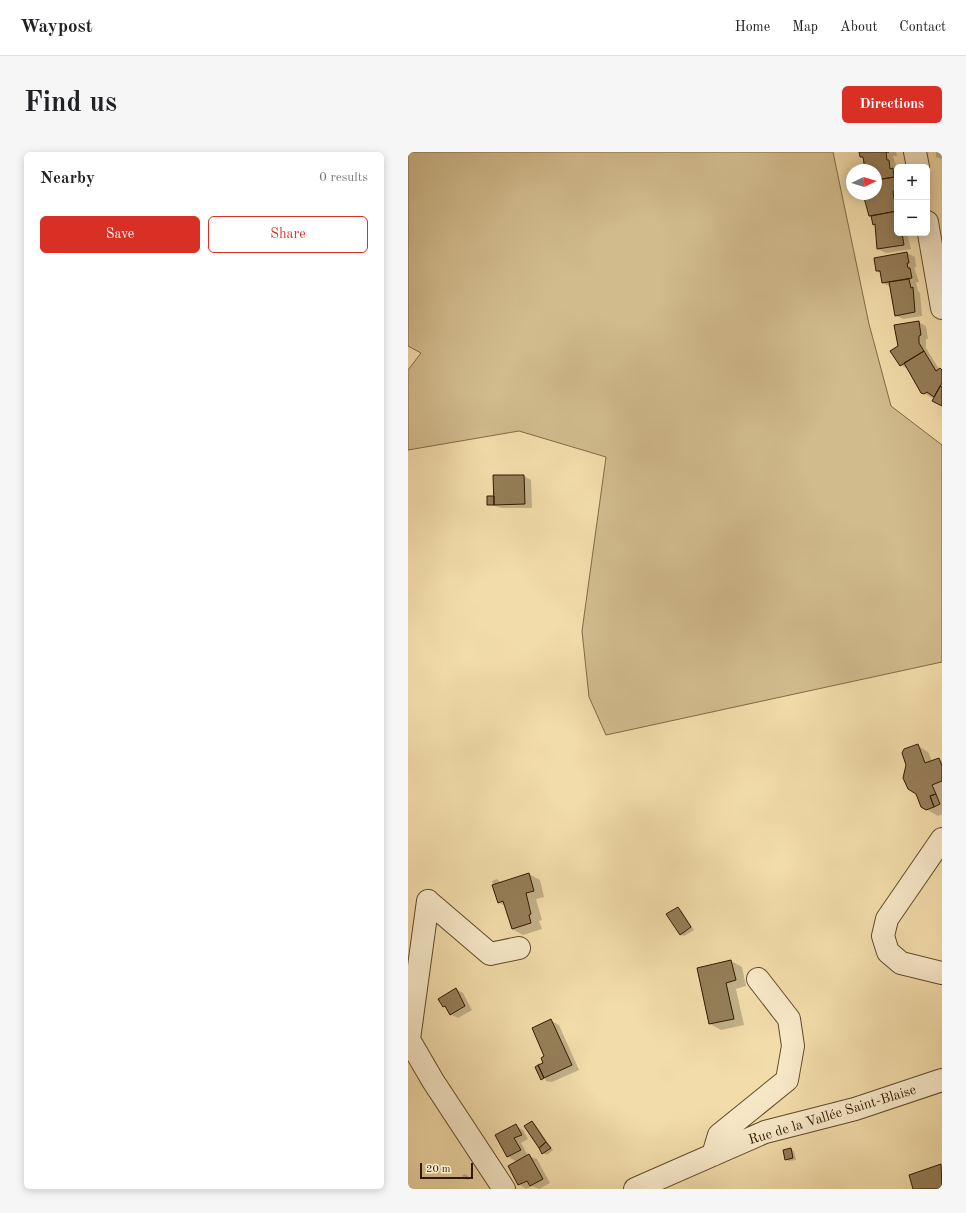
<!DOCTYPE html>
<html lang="en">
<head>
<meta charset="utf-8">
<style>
	:root { --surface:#fff; --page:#f6f6f6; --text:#202124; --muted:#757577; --line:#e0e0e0; --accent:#d93025 }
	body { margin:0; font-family:"Old Standard TT",serif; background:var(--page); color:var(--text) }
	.controls { position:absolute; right:12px; top:12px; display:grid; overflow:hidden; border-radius:6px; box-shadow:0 2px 10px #0003 }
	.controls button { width:36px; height:36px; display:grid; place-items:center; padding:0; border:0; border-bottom:1px solid var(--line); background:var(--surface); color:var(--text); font:20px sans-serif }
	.compass { position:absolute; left:438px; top:12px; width:36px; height:36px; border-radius:50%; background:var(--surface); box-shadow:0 2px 10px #0003; rotate:86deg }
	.scale { position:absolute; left:12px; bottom:10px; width:53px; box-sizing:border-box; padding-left:4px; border:2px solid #311900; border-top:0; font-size:11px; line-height:14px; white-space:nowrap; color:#311900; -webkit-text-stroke:3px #f7e8c8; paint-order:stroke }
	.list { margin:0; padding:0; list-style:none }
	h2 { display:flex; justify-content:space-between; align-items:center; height:52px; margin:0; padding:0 16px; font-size:17px }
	h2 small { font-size:13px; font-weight:400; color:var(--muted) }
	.actions { display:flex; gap:8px; padding:12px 16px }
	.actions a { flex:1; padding:9px 0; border:1px solid var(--accent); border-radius:6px; text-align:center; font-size:14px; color:var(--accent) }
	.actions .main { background:var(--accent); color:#fff }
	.map { position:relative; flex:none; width:534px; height:1037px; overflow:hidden; border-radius:6px }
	header { display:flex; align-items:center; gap:24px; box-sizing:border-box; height:56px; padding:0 20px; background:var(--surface); border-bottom:1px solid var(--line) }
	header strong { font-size:19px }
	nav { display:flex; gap:22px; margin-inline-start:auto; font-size:14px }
	.intro { display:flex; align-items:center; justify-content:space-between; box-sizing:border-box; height:96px; padding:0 24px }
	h1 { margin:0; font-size:28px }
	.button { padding:10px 18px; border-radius:6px; background:var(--accent); color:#fff; font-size:14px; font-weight:700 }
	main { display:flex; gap:24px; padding:0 24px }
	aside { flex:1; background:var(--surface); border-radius:6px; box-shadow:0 2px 10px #0003 }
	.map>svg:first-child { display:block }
	.green { fill:#d1bb8d; stroke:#816a46 }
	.shadow { fill:#0003 }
	.building { fill:#957e58; stroke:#311900 }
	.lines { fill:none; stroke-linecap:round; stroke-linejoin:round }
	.minor-casing { stroke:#614a2a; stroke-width:24 }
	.minor { stroke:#f7e8c8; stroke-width:22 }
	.labels { text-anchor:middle; stroke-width:3; stroke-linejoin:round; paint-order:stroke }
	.street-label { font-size:14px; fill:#311900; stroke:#f7e8c8 }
</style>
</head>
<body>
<header>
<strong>Waypost</strong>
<nav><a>Home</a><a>Map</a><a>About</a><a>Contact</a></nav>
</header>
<div class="intro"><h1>Find us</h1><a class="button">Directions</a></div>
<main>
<aside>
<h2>Nearby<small>0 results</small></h2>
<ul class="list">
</ul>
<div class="actions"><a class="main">Save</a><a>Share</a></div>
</aside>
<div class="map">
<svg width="534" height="1037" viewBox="0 0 534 1037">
	<rect width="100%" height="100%" fill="#f2dcaa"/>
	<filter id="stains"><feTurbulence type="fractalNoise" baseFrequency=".005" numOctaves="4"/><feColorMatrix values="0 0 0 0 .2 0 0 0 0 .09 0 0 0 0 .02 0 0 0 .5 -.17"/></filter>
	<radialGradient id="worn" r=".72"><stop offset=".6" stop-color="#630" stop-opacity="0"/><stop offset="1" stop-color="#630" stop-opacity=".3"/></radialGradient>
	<!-- green -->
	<path class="green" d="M0 0H425L461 172 483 254 534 293V510L198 583 181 545 174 479 198 305 111 279 0 298V218L13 201 0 194Z"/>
	<!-- shadow -->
	<path class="shadow" d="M452 0H488L489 4H485L489 17V81H499L503 97 478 101 470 97 468 73 466 72 465 65 461 64 456 42H468V18H458L456 6 453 4Z
		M528 0H534V7L528 5Z
		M499 101 507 105 508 115H506L511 130H508L510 139 512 141 514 164 495 167 487 163 483 135 475 131 474 121 469 119 467 107Z
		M510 170 518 174 520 187H518V196L531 217 534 219V253L529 243 524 246 514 240 500 217 492 213 491 195Z
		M116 324 123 328 124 356H94L80 352Z
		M509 593 520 600 524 609 531 607 534 609V662L530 664 518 657Z
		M121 722 132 728 136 745 128 747 134 768 131 769 134 777 115 783 104 777 97 754 90 750 84 729 89 727 93 731Z
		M270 756 273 758 286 778 276 784 272 782Z
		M323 809 334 815 338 834 328 837 336 873 313 878 302 872 290 817Z
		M48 837 55 841 64 858 50 866 42 862 31 847Z
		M143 869 151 873 171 918 144 930 138 929 133 915H130L136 929 134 927 128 915 137 911 135 906 138 905 125 877Z
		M124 970 127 972 145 998 139 1003 135 1001Z
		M108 974 115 978 120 987 113 991 120 1004 129 1007 142 1031 131 1037 124 1034 118 1037 111 1032 109 1010 99 1004Z
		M382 997 386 999 388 1008 381 1009 378 1007Z
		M534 1013V1037H506L502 1024Z
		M57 1022 60 1024 61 1028 56 1027 54 1023Z"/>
	<!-- building -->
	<path class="building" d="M451 0H481H478L479 8H481L482 17 485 16 486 25 468 28V18H457L455 5H452Z
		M487 25 489 38 485 39 486 47H489V59L461 64 455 42H468V28Z
		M489 59V81H494L496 93 469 97 467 72 465 73 463 64Z
		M499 100 501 111H499L500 116H502L504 126 474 131 472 119H468L466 106Z
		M501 127 503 136 505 135 507 160 487 164 481 130Z
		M511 169 513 183 511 184V191L516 199 492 214 482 199 490 194 486 173Z
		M516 199 528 219 532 216 534 218V231L526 245 519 240 516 242 513 241 496 211Z
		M532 234 534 235V254L524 249Z
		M85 323H116L117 352 86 353Z
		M79 344H86V353H79Z
		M510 592 517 611 531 606 534 614V629L524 633 528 642 522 644 526 655 518 658 513 655 508 642 500 637 495 626 498 613 494 601 496 597Z
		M528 642 532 652 526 655 522 644Z
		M121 721 126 739 118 741 123 762 121 763 123 771 104 777 95 749 90 751 84 733Z
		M270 755 283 775 272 783 258 762Z
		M323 808 328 828 318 831 326 867 301 872 289 816Z
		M48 836 57 854 42 863 37 854 35 855 30 847Z
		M143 867 164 913 136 926 130 913 135 911 133 906 136 904 124 876Z
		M130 913 136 926 133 928 127 915Z
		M124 969 138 990 131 996 116 974Z
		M108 972 114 983 106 986 113 998 99 1005 87 983Z
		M138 990 143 996 134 1002 131 996Z
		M383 996 385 1006 377 1008 375 998Z
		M121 1002 135 1027 122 1034 119 1029 110 1033 100 1014Z
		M533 1012 534 1037H505L501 1023Z"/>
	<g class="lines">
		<defs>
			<path id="minor" d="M507 0 510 15
				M519 70 534 156
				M534 687 479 767 475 784 480 800 493 811 534 821
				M20 749 82 802 111 796
				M0 886 25 929 96 1037
				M1 887 20 749
				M305 1003 311 983 379 928 385 894 381 867 350 827
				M227 1037 357 980 447 957 534 928"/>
		</defs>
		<!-- minor casing -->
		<use href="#minor" class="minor-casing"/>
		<!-- minor -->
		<use href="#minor" class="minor"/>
	</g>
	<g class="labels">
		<!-- street labels -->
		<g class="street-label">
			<text transform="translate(424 962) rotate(-17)" y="5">Rue de la Vallée Saint-Blaise</text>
		</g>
	</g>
	<rect width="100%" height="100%" filter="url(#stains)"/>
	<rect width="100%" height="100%" fill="url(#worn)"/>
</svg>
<div class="controls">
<button>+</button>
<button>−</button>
</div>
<svg class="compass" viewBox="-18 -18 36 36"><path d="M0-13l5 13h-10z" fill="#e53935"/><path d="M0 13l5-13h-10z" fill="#757577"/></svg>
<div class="scale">20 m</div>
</div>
</main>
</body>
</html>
